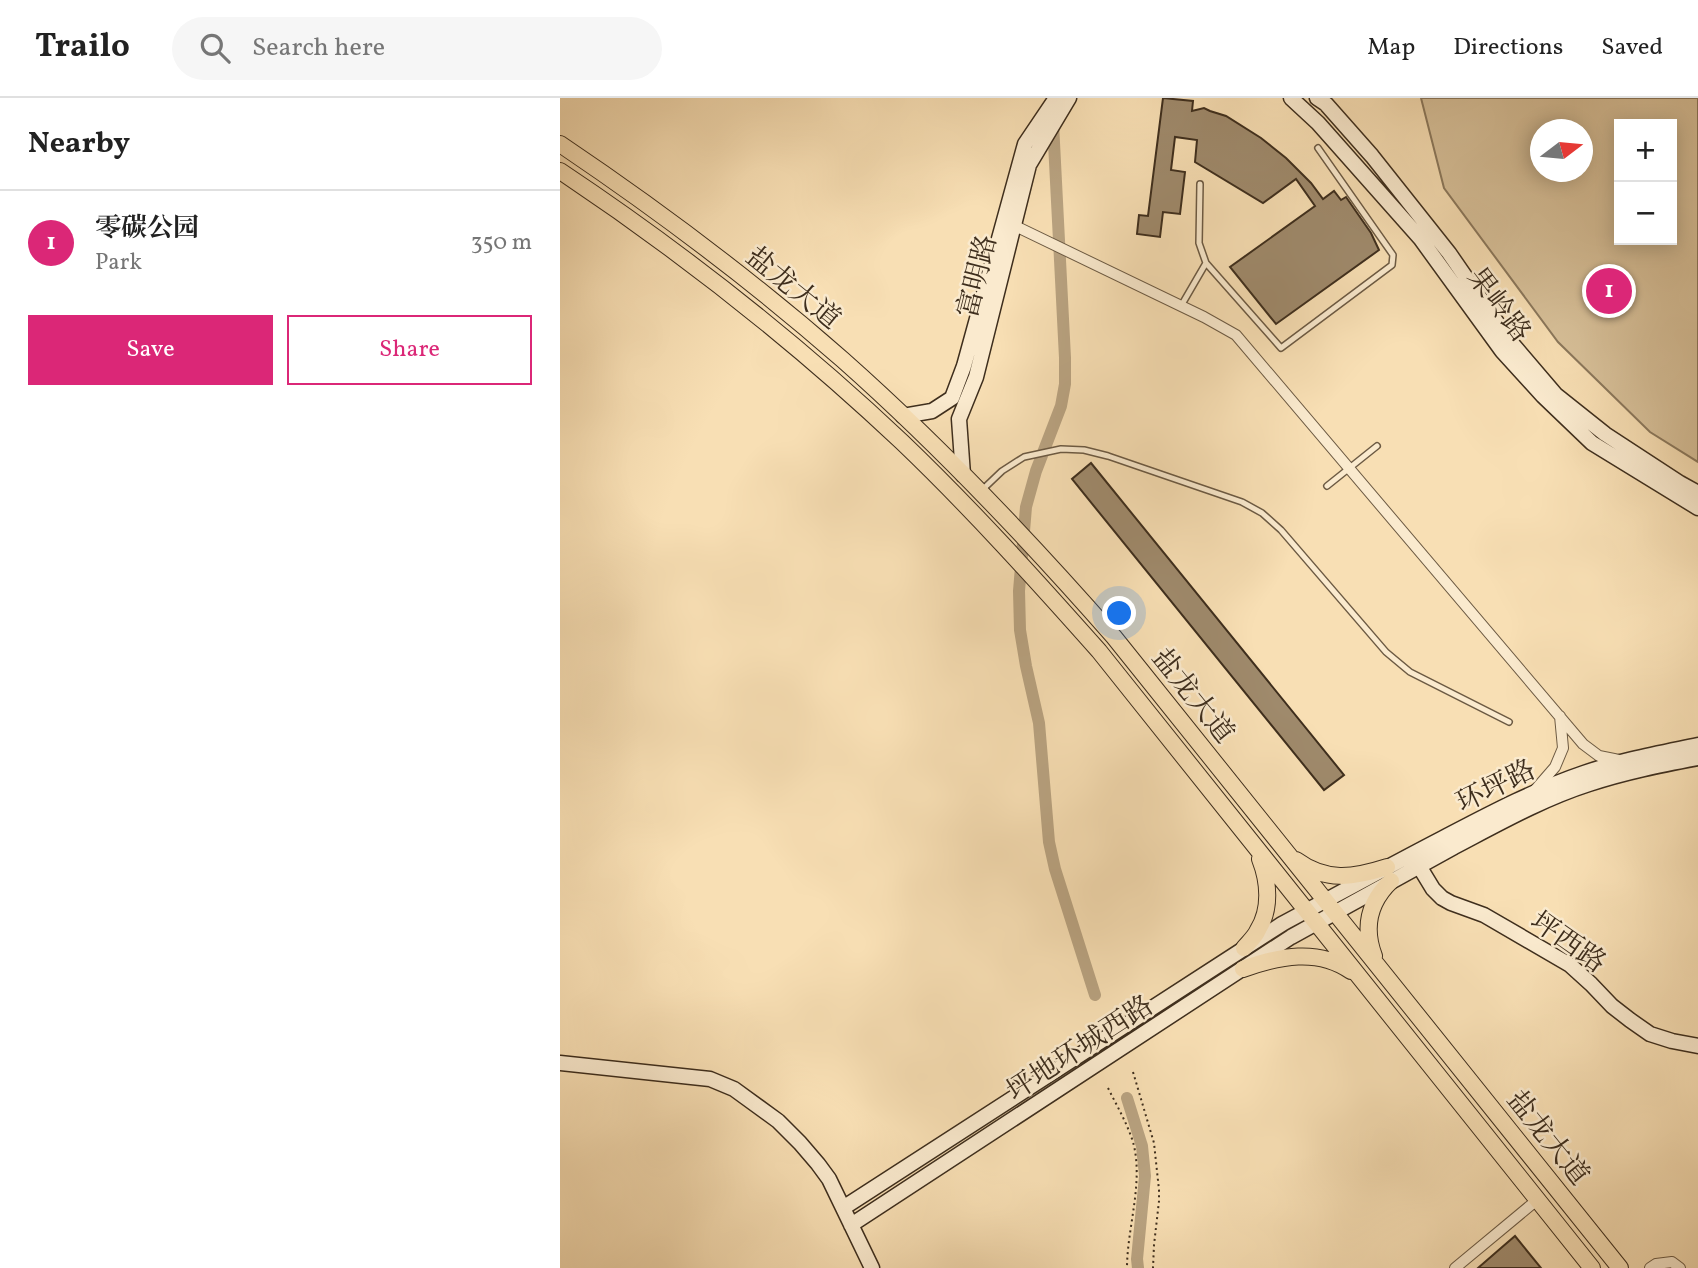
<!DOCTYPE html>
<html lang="en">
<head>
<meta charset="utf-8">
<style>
	:root { --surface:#fff; --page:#f6f6f6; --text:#222; --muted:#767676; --line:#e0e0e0; --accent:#db2777 }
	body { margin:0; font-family:Vollkorn,"Noto Serif SC",serif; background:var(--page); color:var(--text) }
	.controls { position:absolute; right:21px; top:21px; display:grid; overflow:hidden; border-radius:0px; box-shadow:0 4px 18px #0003 }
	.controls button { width:63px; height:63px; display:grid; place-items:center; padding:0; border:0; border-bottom:2px solid var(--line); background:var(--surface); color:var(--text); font:35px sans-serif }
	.compass { position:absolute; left:970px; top:21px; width:63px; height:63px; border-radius:50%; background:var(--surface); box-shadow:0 4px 18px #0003; rotate:74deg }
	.you { position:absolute; left:560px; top:516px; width:24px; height:24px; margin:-18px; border:5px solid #fff; border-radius:50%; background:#1a73e8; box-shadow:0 0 0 10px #1a73e833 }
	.badge { display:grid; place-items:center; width:46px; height:46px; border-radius:50%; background:var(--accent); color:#fff; font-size:23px; font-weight:700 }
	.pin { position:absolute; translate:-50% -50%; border:4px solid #fff; box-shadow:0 2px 7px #0006 }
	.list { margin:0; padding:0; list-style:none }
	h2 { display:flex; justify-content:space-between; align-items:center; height:91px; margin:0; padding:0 28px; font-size:30px }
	h2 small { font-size:23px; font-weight:400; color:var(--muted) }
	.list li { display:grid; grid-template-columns:46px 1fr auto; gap:21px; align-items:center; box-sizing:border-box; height:105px; padding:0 28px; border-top:2px solid var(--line) }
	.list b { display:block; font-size:26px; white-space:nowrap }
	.list p { margin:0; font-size:23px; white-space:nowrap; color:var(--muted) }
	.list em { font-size:23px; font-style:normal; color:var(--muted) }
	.actions { display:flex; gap:14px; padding:21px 28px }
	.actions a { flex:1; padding:16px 0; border:2px solid var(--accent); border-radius:0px; text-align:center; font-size:24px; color:var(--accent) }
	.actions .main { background:var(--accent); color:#fff }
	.icon { flex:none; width:38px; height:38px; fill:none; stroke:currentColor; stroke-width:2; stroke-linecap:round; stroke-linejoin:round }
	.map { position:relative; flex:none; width:1138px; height:1170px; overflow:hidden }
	header { display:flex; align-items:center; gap:42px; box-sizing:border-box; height:98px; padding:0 35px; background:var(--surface); border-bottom:2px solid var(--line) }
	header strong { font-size:33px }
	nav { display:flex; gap:38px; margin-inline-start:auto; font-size:24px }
	.search { width:490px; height:63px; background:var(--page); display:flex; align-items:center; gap:18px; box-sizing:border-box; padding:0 24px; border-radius:38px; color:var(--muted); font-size:26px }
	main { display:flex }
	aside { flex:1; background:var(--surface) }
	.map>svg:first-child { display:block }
	.green { fill:#d8c19a; stroke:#8b785c; stroke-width:2; fill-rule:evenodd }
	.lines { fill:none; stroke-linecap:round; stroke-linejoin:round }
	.canal { stroke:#b9a381; stroke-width:12 }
	.building { fill:#9f8a6c; stroke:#3e2e1d; stroke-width:2 }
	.lane-casing { stroke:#6c5a43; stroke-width:8 }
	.street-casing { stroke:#6c5a43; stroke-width:12 }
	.secondary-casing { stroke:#3e2e1d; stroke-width:17 }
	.primary-casing { stroke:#3e2e1d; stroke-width:18 }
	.path { stroke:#3e2e1d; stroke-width:2; stroke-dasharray:2 3.5; stroke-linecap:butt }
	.lane { stroke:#faeace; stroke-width:5 }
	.street { stroke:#faeace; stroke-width:10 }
	.secondary { stroke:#faeace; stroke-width:14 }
	.primary { stroke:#f8dfb4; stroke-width:16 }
	.labels { text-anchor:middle; stroke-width:5; stroke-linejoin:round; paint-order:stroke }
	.street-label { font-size:28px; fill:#3e2e1d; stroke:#faeace }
</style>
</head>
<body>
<header>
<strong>Trailo</strong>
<div class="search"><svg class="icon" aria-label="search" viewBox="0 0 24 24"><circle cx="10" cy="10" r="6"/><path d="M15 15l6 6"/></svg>Search here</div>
<nav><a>Map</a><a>Directions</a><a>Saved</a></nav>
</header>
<main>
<aside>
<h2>Nearby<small></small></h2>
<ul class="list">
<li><span class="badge">1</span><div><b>零碳公园</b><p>Park</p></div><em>350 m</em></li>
</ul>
<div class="actions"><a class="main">Save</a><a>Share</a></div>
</aside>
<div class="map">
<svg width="1138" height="1170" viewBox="0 0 1138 1170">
	<rect width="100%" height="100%" fill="#f8dfb4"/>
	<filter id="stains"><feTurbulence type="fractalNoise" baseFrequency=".00286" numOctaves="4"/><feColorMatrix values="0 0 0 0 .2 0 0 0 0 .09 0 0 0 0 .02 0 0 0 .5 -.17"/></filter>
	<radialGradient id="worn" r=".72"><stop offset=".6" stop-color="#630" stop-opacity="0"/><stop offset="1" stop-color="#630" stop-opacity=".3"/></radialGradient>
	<!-- green -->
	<path class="green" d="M861 0H1138V364L1090 334 998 244 884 90ZM1059 26H1112V142H1059ZM981 32H1023V74H981Z"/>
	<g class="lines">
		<!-- canal -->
		<path class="canal" d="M493 25 505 260V286L501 308 476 373 466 409 459 493 460 532 466 568 479 625 489 744 495 771 535 897
			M567 1000 582 1048 585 1078 577 1161 578 1170"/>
	</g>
	<!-- building -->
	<path class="building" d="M603 0 633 3 632 13 644 10 650 13 666 18 701 40 726 60 751 85 763 101 774 93 781 102 786 99 811 135 819 152 716 226 670 169 755 108 736 81 703 105 635 64 637 42 615 39 611 72 625 74 620 116 603 114 600 139 577 136 579 117 588 118Z
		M531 365 784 677 764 692 512 381Z
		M955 1138 981 1170H918L941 1150Z"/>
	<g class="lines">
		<defs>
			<path id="lane" d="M640 86 639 145 646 165 721 250 832 167 833 157 758 50
				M621 208 646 165
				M767 388 817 348
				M421 393 442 373 464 359 501 351 524 352 548 358 682 404 702 415 721 432 826 554 850 574 949 624"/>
			<path id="street" d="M451 126 644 219 676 237 1023 646 1039 658 1059 662
				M975 692 995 669 1003 650 1000 618
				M895 1170 977 1102
				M1090 1170 1096 1166 1112 1164 1120 1170"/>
			<path id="secondary" d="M731 0 758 25 860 140 942 253 983 298 1032 345 1138 410
				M757 0 766 6 812 58 889 155 949 242 996 297 1045 336 1120 385 1138 395
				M343 318 372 313 392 300 404 268 465 46 496 0
				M403 377 399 321 416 279 469 67 509 0
				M859 768 873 791 882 800 891 805 924 817 1010 867 1031 886 1052 908 1070 922 1090 936 1112 943 1138 948
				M0 965 150 981 174 991 218 1023 240 1045 258 1066 269 1081 312 1170
				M283 1110 722 826C776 797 829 768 883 740 929 716 974 692 1024 675 1061 662 1100 655 1138 647
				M291 1127 731 839C785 809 839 779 894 749 938 726 982 701 1029 686 1065 674 1101 667 1138 660"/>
			<path id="primary" d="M0 46C98 112 194 184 283 262 380 348 469 442 554 539L1060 1170
				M0 73C120 153 236 244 342 344 411 410 475 481 539 553L1032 1170
				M736 762C766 784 793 780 827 769
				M684 850C689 844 695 839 698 832 711 811 709 784 700 761
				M814 858C803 829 809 804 831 783
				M683 871C719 858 758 850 791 873"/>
		</defs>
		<!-- lane casing -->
		<use href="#lane" class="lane-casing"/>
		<!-- street casing -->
		<use href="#street" class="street-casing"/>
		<!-- secondary casing -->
		<use href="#secondary" class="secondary-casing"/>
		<!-- primary casing -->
		<use href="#primary" class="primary-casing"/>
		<!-- path -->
		<path class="path" d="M573 974 594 1045 599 1092V1103L594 1147 593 1170
			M548 990C557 1008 567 1025 573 1044 584 1084 567 1130 567 1170"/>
		<!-- lane -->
		<use href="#lane" class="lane"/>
		<!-- street -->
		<use href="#street" class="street"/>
		<!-- secondary -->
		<use href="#secondary" class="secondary"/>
		<!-- primary -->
		<use href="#primary" class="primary"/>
	</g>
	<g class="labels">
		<!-- street labels -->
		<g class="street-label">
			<text transform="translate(416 178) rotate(-76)" y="10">富明路</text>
			<text transform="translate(234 189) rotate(39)" y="10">盐龙大道</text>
			<text transform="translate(940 206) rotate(53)" y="10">果岭路</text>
			<text transform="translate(634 597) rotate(51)" y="10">盐龙大道</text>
			<text transform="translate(935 687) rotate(-26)" y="10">环坪路</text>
			<text transform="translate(1009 843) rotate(35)" y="10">坪西路</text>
			<text transform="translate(519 949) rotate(-33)" y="10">坪地环城西路</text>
			<text transform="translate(989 1039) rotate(51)" y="10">盐龙大道</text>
		</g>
	</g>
	<rect width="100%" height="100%" filter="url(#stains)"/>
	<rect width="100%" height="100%" fill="url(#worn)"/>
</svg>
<div class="controls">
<button>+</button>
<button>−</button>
</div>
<svg class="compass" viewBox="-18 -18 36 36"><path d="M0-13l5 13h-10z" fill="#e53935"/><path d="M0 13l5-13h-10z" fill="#767676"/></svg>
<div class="you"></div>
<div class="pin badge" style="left:1049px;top:193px">1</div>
</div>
</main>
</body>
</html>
